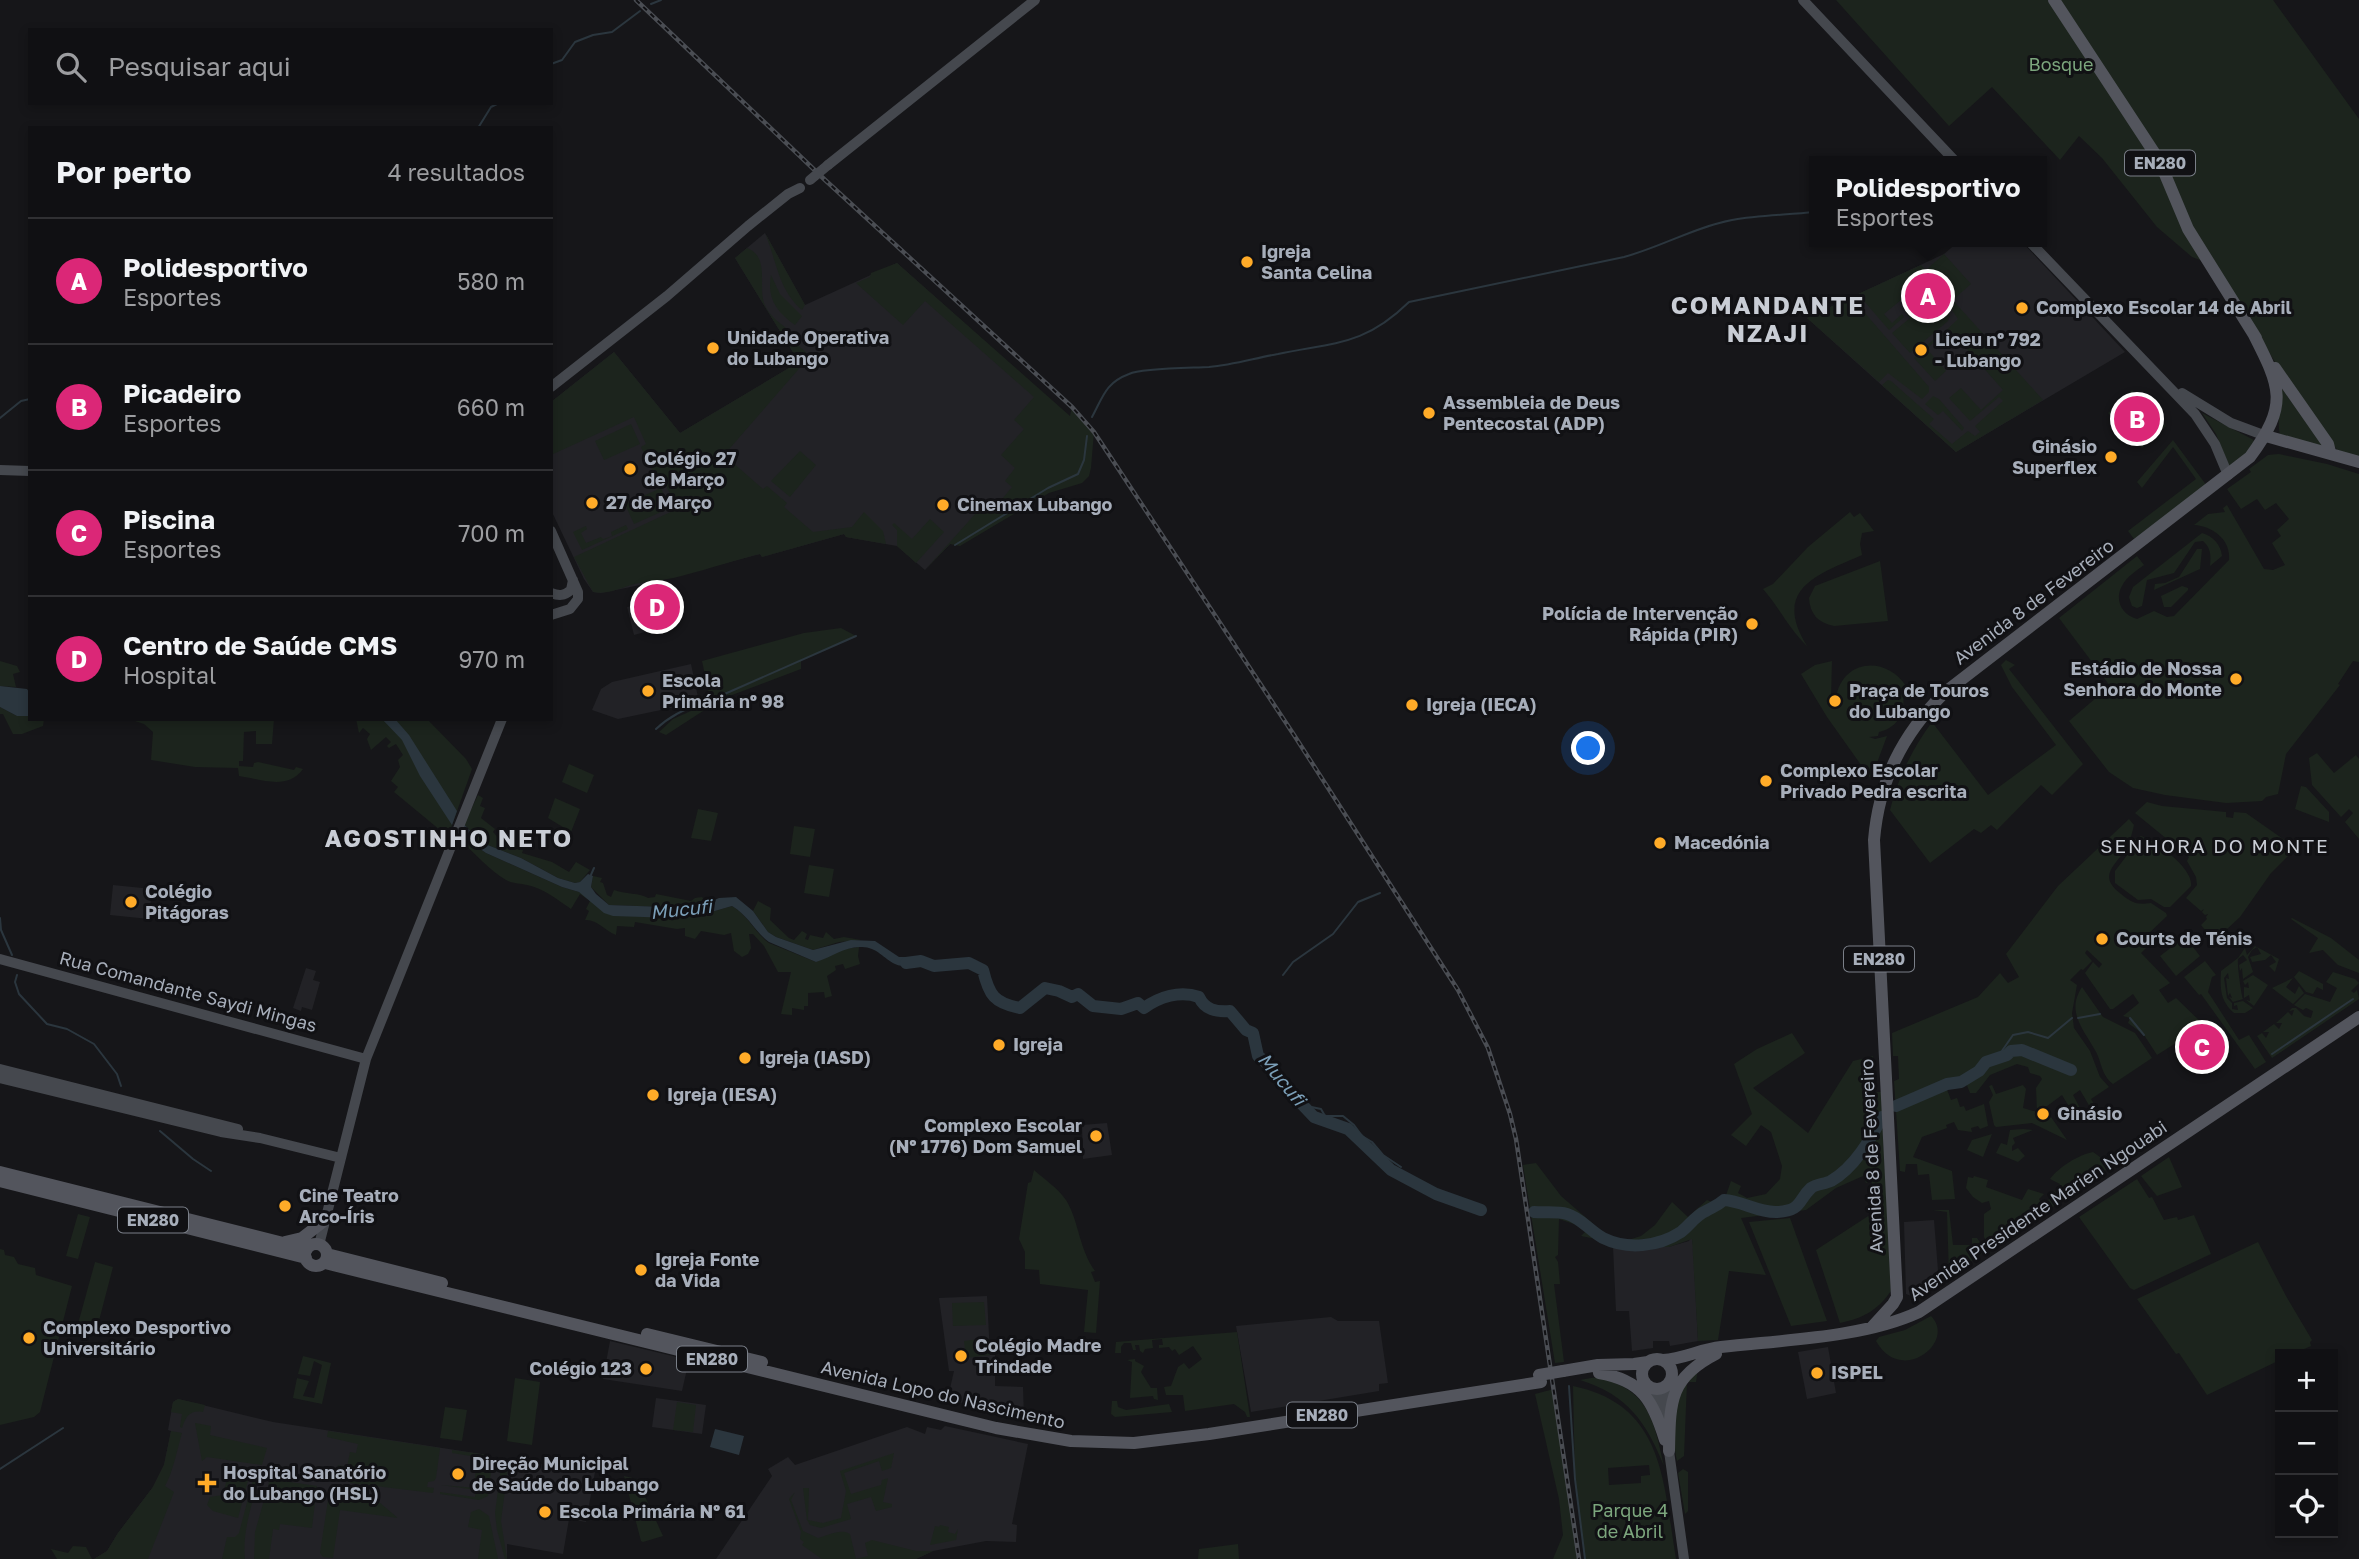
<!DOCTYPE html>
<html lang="pt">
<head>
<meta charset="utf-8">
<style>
	:root { --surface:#101013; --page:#1e1e21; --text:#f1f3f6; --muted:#9c9da0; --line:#303033; --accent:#db2777 }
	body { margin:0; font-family:"Golos Text",sans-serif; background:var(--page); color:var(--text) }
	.controls { position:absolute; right:21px; bottom:21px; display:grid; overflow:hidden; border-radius:0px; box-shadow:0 4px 10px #0003 }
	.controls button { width:63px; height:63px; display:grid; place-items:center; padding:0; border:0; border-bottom:2px solid var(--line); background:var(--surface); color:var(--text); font:35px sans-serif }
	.you { position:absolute; left:1589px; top:749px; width:24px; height:24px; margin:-18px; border:5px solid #fff; border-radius:50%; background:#1a73e8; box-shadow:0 0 0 10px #1a73e833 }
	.badge { display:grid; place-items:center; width:46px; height:46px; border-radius:50%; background:var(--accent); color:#fff; font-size:23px; font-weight:700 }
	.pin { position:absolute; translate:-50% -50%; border:4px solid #fff; box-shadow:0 2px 7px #0006 }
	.popup { position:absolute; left:1809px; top:156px; width:238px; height:91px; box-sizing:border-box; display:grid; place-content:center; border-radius:0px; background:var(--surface); filter:drop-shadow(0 2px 5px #0005); font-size:23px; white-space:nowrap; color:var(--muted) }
	.popup b { font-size:26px; color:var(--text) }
	.popup::after { content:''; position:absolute; left:50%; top:100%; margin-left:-14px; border:14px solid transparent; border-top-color:var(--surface) }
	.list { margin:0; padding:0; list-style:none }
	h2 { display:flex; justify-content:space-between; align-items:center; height:91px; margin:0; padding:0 28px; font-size:30px }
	h2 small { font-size:23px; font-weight:400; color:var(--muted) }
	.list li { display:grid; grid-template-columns:46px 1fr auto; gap:21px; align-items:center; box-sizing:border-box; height:126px; padding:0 28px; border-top:2px solid var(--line) }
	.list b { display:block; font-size:26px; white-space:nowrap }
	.list p { margin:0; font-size:23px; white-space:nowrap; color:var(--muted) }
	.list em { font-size:23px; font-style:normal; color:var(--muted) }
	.icon { flex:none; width:38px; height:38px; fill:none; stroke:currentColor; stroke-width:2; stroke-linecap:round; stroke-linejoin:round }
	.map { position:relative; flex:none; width:2359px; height:1559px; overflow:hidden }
	.search { position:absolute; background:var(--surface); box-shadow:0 4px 10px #0003; left:28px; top:28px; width:525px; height:77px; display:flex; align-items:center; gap:18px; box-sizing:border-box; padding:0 24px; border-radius:0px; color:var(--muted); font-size:26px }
	.panel { position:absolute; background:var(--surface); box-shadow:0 4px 10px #0003; left:28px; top:126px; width:525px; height:595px; border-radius:0px }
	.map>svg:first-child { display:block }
	.built { fill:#222226 }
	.green { fill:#1c241d; fill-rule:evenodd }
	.water { fill:#2b363e }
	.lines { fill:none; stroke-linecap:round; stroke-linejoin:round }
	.stream { stroke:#2b363e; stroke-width:2 }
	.river { stroke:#2b363e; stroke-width:12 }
	.secondary { stroke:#45484e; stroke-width:10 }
	.primary { stroke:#53555d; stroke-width:12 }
	.rail-casing { stroke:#4a4d53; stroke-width:4.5 }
	.rail { stroke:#111114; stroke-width:2; stroke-dasharray:5; stroke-linecap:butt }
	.secondary-bridge { stroke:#45484e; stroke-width:10 }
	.primary-bridge { stroke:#53555d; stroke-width:12 }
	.poi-dot { fill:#ffab28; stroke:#111114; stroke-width:2.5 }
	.labels { text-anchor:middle; stroke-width:6; stroke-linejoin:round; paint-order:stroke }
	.shield { fill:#111114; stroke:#7a7f88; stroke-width:2 }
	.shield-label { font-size:16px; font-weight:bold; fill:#a7aeba }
	.park-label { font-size:18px; fill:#7ca67d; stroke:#111114 }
	.poi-label { font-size:18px; font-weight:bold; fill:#a7aeba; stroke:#111114; text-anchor:start }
	.street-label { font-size:18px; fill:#a7aeba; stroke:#111114 }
	.neighbourhood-label { font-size:19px; letter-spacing:2px; fill:#c9cdd5; stroke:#111114 }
	.water-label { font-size:19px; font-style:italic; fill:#7b9fb8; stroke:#111114 }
	.district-label { font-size:24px; font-weight:bold; letter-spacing:2px; fill:#c9cdd5; stroke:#111114 }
</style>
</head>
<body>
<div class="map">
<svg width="2359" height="1559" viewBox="0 0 2359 1559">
	<rect width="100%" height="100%" fill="#161619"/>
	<!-- built -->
	<path class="built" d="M765 233 805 305 897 263 1070 417 1069 450 950 544 925 570 897 546 846 537 844 534 762 557 760 554 737 560 650 583 601 593 593 592 584 579 551 510V402L614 352 680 433 799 362 735 258Z
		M1958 242H2022L2125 352 1956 452 1807 318 1944 254Z
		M645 603 652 630 634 635 627 607Z
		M691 664 699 702 618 719 592 710 601 689 612 682Z
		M113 885 152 889 149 919 110 915Z
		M306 968 316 971 313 980 320 982 312 1010 302 1007 301 1011 293 1008Z
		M1107 1123 1112 1155 1083 1159 1082 1125Z
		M1934 1220 1939 1283 1917 1298 1906 1294 1904 1222Z
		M1690 1239H1692L1693 1245 1698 1341 1670 1346 1669 1341H1653V1348L1632 1351 1629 1311H1616L1613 1247H1668L1689 1241Z
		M987 1296 990 1355 995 1354V1386L1023 1387 1024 1418 1011 1415 1003 1409 964 1401 961 1403 952 1402 948 1397 954 1371H949L939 1298Z
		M1331 1317 1338 1321H1379L1388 1383 1379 1384V1391L1251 1412 1236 1326Z
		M610 1341 689 1360 682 1391 603 1379Z
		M1828 1347 1836 1393 1807 1399 1798 1352Z
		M656 1398 706 1405 702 1434 652 1427Z
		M178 1399 273 1422 488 1455V1463L501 1467 508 1468 510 1459 595 1472 586 1522 569 1519 563 1554 507 1544V1559H94L107 1551 118 1533 153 1487 164 1465 171 1431 168 1430 173 1402Z
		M945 1426 1028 1444 1012 1524 1017 1525 1016 1542 986 1541 933 1551 916 1559H716L772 1476 768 1469 788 1457 795 1465 907 1427 925 1434 927 1427 941 1430Z"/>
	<!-- green -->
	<path class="green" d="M1836 0H2273L2359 119V458L2338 451 2275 362 2216 266 2192 257 2157 227 2102 158 2079 136 2060 160 1992 87 1949 126Z
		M765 233 805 305 802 310C778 289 777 262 765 233Z
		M747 248C770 257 758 285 764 303 768 314 777 321 786 328L783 332 810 356 724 455 763 489 767 486 787 503 784 507 813 532 852 527 864 512 883 531 886 544 846 537 844 534 762 557 760 554C725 562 680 580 646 582 628 583 611 596 593 592L574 557 677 509 664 481 659 484 641 447 646 444 634 417 551 455V402L614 352 680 433 799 362 735 258Z
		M1944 254 1971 284 1955 298 1928 268Z
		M897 263 1070 416 1072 407 1094 432 1091 468 1089 476 1082 483 1049 493 960 546 950 544 925 570 985 503 993 510 1012 487 1005 481 1015 468 1001 455 1024 429 1014 420 1034 397 925 301 903 325 856 283 870 277 871 273Z
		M1921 265 2043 400 1956 452 1882 385 1888 380 1891 381 1934 419 1929 424 1952 444 1968 431 1975 436 1980 432 1975 426 2003 401 1999 397 1970 421 1949 398 1961 388 1981 410 2003 390 1950 330 1942 336 1943 340 1940 336 1958 319 1950 307 1946 310 1950 316 1948 321 1910 353 1892 333 1910 318 1905 311 1913 304 1906 296 1884 314 1892 323 1902 314 1904 317 1889 330 1858 294Z
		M771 275 780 294 802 316 795 325C776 311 767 299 771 275Z
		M1851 297 1929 387V392L1922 399 1888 373 1879 382 1807 318Z
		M1935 338 1941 342 1937 345 1934 342 1927 349 1946 371 1935 381 1914 358Z
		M2281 388 2283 390 2323 446 2281 437C2276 428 2281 400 2281 388Z
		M2132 390 2166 426 2142 448 2108 413Z
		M1933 396 1939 399 1964 428 1962 431 1943 411 1938 415 1925 404Z
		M2202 413 2252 439 2254 441 2251 449 2229 466 2216 434Z
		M631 424 640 444 604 460 595 441Z
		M2173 440 2207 486 2134 539 2128 531 2196 479 2173 447 2142 488 2137 482Z
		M800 451 816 465 790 497 771 481Z
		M2279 454 2327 464 2359 474V662L2353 661 2338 684 2340 685 2286 754 2278 794 2266 797 2262 801 2226 803 2165 795 2133 788 2109 772 2069 721 2110 686 2059 618 2137 556 2144 565C2136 571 2126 577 2122 586 2114 600 2122 615 2137 619L2154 611 2167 617 2174 616 2229 560C2231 540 2213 526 2194 525L2208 514 2225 512 2223 508 2227 505 2264 569 2273 570 2285 565 2272 543 2281 536 2277 530 2289 519 2276 503 2265 510 2257 499 2241 509 2227 489 2251 472 2249 469 2268 455Z
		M661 488 670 508 634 524 625 504Z
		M1850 512 1854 517 1860 513 1874 531 1862 533 1860 544 1862 555C1819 574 1771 588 1807 646 1789 629 1779 607 1763 589L1773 584 1808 547Z
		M930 519 944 532 916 563 897 546V530L892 525 894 523 912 539Z
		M626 525 628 529 582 550 573 532 586 526 587 529 581 533 586 543 601 537 603 539 612 536 611 532Z
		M2202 533C2213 536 2221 545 2222 556L2210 566C2211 556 2211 548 2203 541L2195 542 2174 573 2147 580 2142 606 2137 608 2132 606 2129 597 2133 587Z
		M2197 549H2202L2200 569 2154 590 2155 584 2165 583 2179 577Z
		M1880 561 1888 621 1834 626C1818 623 1810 614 1809 598L1815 586Z
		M2182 586 2188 588V590L2171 607H2164L2161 596Z
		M841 628 856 636 801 660V669L711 703 702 661 804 633Z
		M2006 660 2015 665 2009 669 2083 764 2052 795 2041 785 1997 830 1991 825 1981 833 1974 829 1930 863 1890 810C1898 777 1913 748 1932 722L1988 795 2056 745 2012 687 2001 665Z
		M0 661 17 666 20 672 13 674 16 687 0 686Z
		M1832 661 1831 698H1836C1842 659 1886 655 1906 686L1901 688C1908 708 1900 727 1879 732L1878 736 1869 737 1875 739 1887 736 1871 779 1827 717 1801 674 1815 665Z
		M702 706 703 711 666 735 659 732 673 719Z
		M0 707 17 716H30V719H44L43 726 22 734H13L3 714H0Z
		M129 719H274L272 744H256V731L244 732 243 761H239V766L253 767 254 763 258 762 294 770 296 767 303 769C287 791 261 779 239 776L238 768 195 767 151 760 153 732 144 724Z
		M356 719H427L466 759 472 769 451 828 446 831 440 830 394 792 398 787 391 781 400 767 398 760 403 755 396 744 389 748 387 746 391 742 386 737 371 750 367 739 370 734 363 728 359 733Z
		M2317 753 2334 773 2356 755 2359 759V839L2345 822 2353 813 2349 809 2341 817 2312 785 2309 758Z
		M569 764 594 775 587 793 562 782Z
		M2301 786 2306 787 2329 812V822L2295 809Z
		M478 795 483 798 480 806 485 808 481 818 495 829 493 832 503 843 511 841 523 850 522 853 552 862 569 872 576 862 590 870 580 882 575 883 558 878 521 858 480 842 464 824Z
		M555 798 580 809 571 832 548 818Z
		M2147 802 2162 806 2226 812V817L2233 818 2234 812 2246 813 2296 848 2271 873 2240 917 2214 941 2201 925 2207 919 2206 917 2208 914 2205 915 2202 912 2204 909 2201 911 2186 898 2197 885 2196 877 2187 861 2189 857 2135 813Z
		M698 809 718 813 711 841 691 838Z
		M2129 819 2134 825C2132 834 2129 845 2124 852 2112 868 2099 877 2121 894 2132 903 2137 905 2151 903L2166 913 2167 916 2147 935V947L2141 953 2170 983 2159 990 2168 1003 2176 998 2205 1026 2207 1035 2204 1037 2199 1035 2195 1039 2188 1036 2185 1041 2188 1049 2183 1053 2176 1043 2157 1055 2144 1035 2128 1023 2130 1018 2123 1016 2139 1003 2133 994 2113 1009H2110L2085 973 2093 962 2099 968 2102 964 2087 950 2085 953 2092 961 2083 970 2081 969 2070 980 2077 985 2072 1013 2074 1028 2090 1051 2100 1077 2109 1087 2091 1099 2097 1109 2093 1112 2080 1090 2073 1095 2086 1119 2079 1123 2062 1095 2039 1112 2045 1121 2051 1117 2067 1140 2032 1123 1996 1127 1994 1125 1989 1102 1993 1095 1989 1086 1992 1085 1996 1094 2023 1085 2026 1089 2023 1108 2037 1112 2036 1088 2042 1079 2040 1076 2030 1073 2028 1067 2017 1064 1990 1075 1976 1093H1970L1966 1083 1946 1087 1951 1100 1957 1098 1960 1107 1964 1106 1966 1111 1984 1104 1988 1126 1980 1129 1978 1126 1971 1128 1972 1132 1958 1130 1954 1122 1946 1125 1947 1128 1922 1137 1913 1157 1952 1171 1955 1199 1932 1200 1929 1174 1918 1175 1917 1164H1906L1905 1172 1900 1171 1894 1081 1899 1079 1898 1056H1893L1892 1033 1978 997 2000 973 2008 983 2019 977 2006 954 2058 886Z
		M794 826 815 829 810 857 790 854Z
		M461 836 486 853 562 887 579 892 623 915 674 918 708 913 732 906C748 915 755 933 769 943L816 962 843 949 859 947 858 956 860 964 845 969 843 964 835 966 836 970 827 976 832 996 825 998 824 992 808 993V1006H804V1010L792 1008V1015L781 1014 791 972H778L764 946 753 934H749L751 948 748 954 742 957 734 951 731 933 724 935 701 931 695 939 685 936V928L677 929 635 922 634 927 617 926 616 935C605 931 597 919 585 920L589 911 586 909 590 901 580 894 571 909C558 900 543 888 527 885 519 883 514 884 506 880 489 870 476 854 461 841Z
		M2141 836C2156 841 2194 869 2191 886L2170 907H2164L2151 899 2138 900 2115 883V871L2131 850 2134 840Z
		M809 865 834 869 829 897 804 893Z
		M593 876 602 878 600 882 603 883 607 895 611 897 614 890C624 894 641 893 648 898L655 897 656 894 691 901 695 898 702 897 708 904 666 907 609 905 591 887Z
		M758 901 771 908 770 920 789 938 794 940 802 931 807 934 805 939 808 940 810 935 823 938 826 932 834 939 844 937 861 940 839 942 813 950 776 937 768 932 753 911Z
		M2292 918 2331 938 2359 960V973L2338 965 2323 950 2309 953 2318 938 2291 919Z
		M2185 937 2200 956 2176 976 2160 956Z
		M2255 946 2279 959 2275 972 2269 966 2276 962 2271 955 2265 960 2252 962 2250 957 2261 954 2257 947 2252 950 2248 957 2253 972 2243 979 2242 968 2240 971 2239 965 2247 960 2243 955 2238 959C2237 963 2241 994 2243 999L2233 1002 2229 997 2232 998 2230 993 2228 996 2226 978 2229 979 2228 973 2224 978 2227 998 2232 1003V1009L2238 1010 2237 1005 2234 1006V1003L2243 1001 2253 1008 2245 1013H2234C2220 1001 2220 988 2221 971L2238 958 2245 948 2247 955Z
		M2205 961 2216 975 2212 977 2208 992 2210 995 2239 1040 2249 1035 2266 1062 2255 1069 2201 994 2199 995 2184 977Z
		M2299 971 2323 984V990L2317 987 2313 994 2306 992 2294 977Z
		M2333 972 2355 979 2359 983 2351 991 2354 993 2357 990 2359 999 2272 1058 2257 1036 2262 1033 2266 1038 2269 1032H2263L2274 1024 2279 1029 2282 1023H2276L2288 1012 2292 1016 2294 1010 2289 1011 2292 1008H2296L2304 1016 2311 1018 2313 1011 2306 1008 2303 1010 2294 1005 2305 994 2330 1002 2337 988 2326 982Z
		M2253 975 2268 985 2254 1006 2246 1000 2250 1001 2249 995 2244 998V987L2249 988 2248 982 2245 985 2243 981Z
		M2293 978 2286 987 2295 994 2299 986 2304 993 2293 1004 2272 988Z
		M2082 987 2103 1017 2135 1033 2152 1058 2113 1084C2101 1075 2102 1062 2095 1050 2083 1029 2066 1011 2082 987Z
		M1792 1033 1805 1053 1753 1088 1808 1133 1853 1061 1873 1056 1875 1079 1869 1080 1870 1092H1881L1891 1291C1877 1311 1863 1318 1840 1323L1816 1250 1879 1209 1871 1181 1866 1183 1863 1176 1836 1188 1806 1210 1741 1218 1766 1275 1729 1271 1718 1340 1698 1341 1692 1239 1669 1247H1613L1611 1242 1581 1236 1586 1231 1580 1226 1559 1219 1558 1255 1555 1257 1558 1262 1560 1284H1554L1564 1362 1555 1363 1523 1165 1536 1163 1561 1196 1606 1235 1614 1239 1625 1241 1641 1236 1655 1225 1672 1202 1688 1217 1707 1200 1714 1203 1725 1198 1731 1181 1741 1186 1738 1193 1747 1198 1766 1194 1780 1179 1782 1166 1771 1132 1761 1125 1746 1146 1731 1135 1752 1114 1734 1064 1757 1049Z
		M2023 1129 2033 1130 2013 1138 2015 1143 2012 1146V1151L2018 1148 2025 1156 2018 1162 1996 1153 2001 1143 2007 1145 2010 1130Z
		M1992 1134 1983 1157 1967 1150 1972 1140Z
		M2093 1152 2104 1160 2106 1170 2069 1196 2058 1188 2060 1184 2050 1179C2059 1167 2078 1155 2093 1152Z
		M2169 1157 2182 1187 2157 1196 2141 1176Z
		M1034 1170C1045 1180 1057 1187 1066 1200 1079 1221 1079 1249 1095 1271L1091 1272 1095 1282 1100 1281 1096 1333 1084 1332 1088 1290 1040 1284 1039 1270 1025 1269V1252L1019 1239 1028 1183 1031 1182Z
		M1974 1176 1988 1180 1986 1187 2022 1200 2028 1189 2044 1194 2039 1199 2042 1204 2051 1198 2054 1191 2066 1198 1991 1248 1984 1237V1214L1991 1209 1989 1201 1982 1203 1973 1197 1966 1188 1968 1177 1973 1178Z
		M2137 1179 2149 1198 2152 1197 2164 1220 2177 1217 2178 1220 2194 1215 2211 1254 2134 1290 2130 1288 2079 1217Z
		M1933 1210H1949L1953 1245H1972V1238H1977L1986 1251 1949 1276 1947 1212Z
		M78 1214 90 1217 78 1259 66 1256Z
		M1790 1218 1827 1321 1791 1326 1749 1222Z
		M2258 1242 2286 1296 2312 1340 2310 1342 2311 1346 2293 1354H2280V1360L2207 1395 2179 1353 2176 1354 2137 1299Z
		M0 1249 4 1250 5 1255 14 1257 18 1264 35 1268 36 1275 72 1286 40 1412 34 1417 0 1425Z
		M95 1262 113 1267 95 1336 78 1324Z
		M984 1302 986 1325 953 1326 952 1303Z
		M1931 1316C1957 1342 1901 1386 1876 1341L1879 1337 1905 1330Z
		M1237 1332 1250 1417H1247L1245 1412 1234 1404 1185 1411 1183 1395H1166L1164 1387 1171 1386 1178 1367 1184 1363 1189 1369 1202 1359 1193 1346 1179 1355 1175 1349 1172 1351 1169 1347 1159 1348V1345H1163L1162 1339 1152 1340 1153 1348 1145 1349 1143 1353 1140 1351 1139 1345H1135L1136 1350H1133L1131 1343H1124L1121 1347V1353H1115L1116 1342Z
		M988 1338 990 1355 966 1358 964 1341Z
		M303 1356 331 1363 322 1404 293 1398 297 1378 309 1381 303 1396 314 1398 322 1365 314 1361 310 1376 298 1374Z
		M1135 1359V1361L1144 1366 1141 1372 1151 1388H1157L1158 1400 1154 1399 1153 1396 1130 1398 1132 1362 1127 1360Z
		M1698 1368 1696 1382H1687L1684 1456 1677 1461C1675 1454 1675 1447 1674 1439 1673 1411 1676 1388 1698 1368Z
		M515 1378 540 1382 532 1445 507 1441Z
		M1591 1378C1601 1377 1608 1380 1617 1384 1652 1398 1656 1433 1664 1466 1646 1422 1628 1395 1580 1380Z
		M1573 1386C1665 1405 1663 1482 1676 1559H1585L1575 1479ZM1649 1465 1650 1475 1641 1476V1483L1609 1485 1608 1468Z
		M1554 1389 1579 1559H1553L1563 1535 1559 1499 1535 1394Z
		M178 1399 205 1405 203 1412C190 1410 186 1416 182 1428L180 1427 182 1414 171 1412 173 1402Z
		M1112 1401H1117L1118 1407 1126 1410 1169 1404 1172 1412 1115 1417 1111 1414Z
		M677 1402 696 1405 693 1432 673 1430Z
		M445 1407 467 1410 462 1441 440 1438Z
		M195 1423 211 1426 210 1435 267 1448 262 1465 207 1457 202 1461Z
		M171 1431 182 1433C177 1450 173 1472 165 1486L174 1492 148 1559H94L107 1551 118 1533 153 1487 164 1465Z
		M328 1431 440 1448 436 1478 434 1481 428 1482 427 1487 434 1488 433 1493 350 1483V1479L335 1477 338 1465 347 1467 350 1452 356 1453 358 1444 327 1437Z
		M452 1450 488 1455 487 1463 492 1464 488 1496 479 1500 440 1494V1492L475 1497 476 1490 441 1485 477 1488 478 1478H475L477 1457 452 1453Z
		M894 1453 891 1468 882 1471 879 1461 844 1473 851 1494 881 1485 882 1480 888 1478 883 1502 892 1504V1507L876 1511 871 1497 847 1504 851 1519 821 1528 810 1525 807 1520 803 1488H809L808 1520 823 1523 841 1518 846 1491 840 1471Z
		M501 1467 508 1468 501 1521 507 1559H505L497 1530 495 1513Z
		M1683 1469 1688 1472V1511L1685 1514 1678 1473Z
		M228 1474 249 1477 238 1518 213 1511 207 1505 210 1497 223 1495Z
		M254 1476 259 1478C252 1504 242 1532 245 1559H222L227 1537H235L239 1533Z
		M624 1476 637 1479 663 1536 643 1542 641 1541Z
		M270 1479 317 1486 312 1528 280 1524 279 1530 273 1529 269 1559H254L255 1532Z
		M330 1487 367 1492 398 1518 340 1510 333 1558 323 1557 320 1553Z
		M795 1492 791 1500 803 1531 818 1538C828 1536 840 1528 850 1534L856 1559 868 1556 865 1543 872 1540 916 1551H933L916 1559H822L802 1545 804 1542 800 1539 801 1532 789 1499Z
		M479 1509 489 1516 498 1559H478L482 1530 468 1527 471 1512Z
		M940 1525 949 1527 948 1532 955 1534 958 1529 956 1540 930 1545 935 1526 939 1527Z
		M1238 1544 1239 1559H1198L1199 1549Z
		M73 1546 86 1547 92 1559H57L51 1549 68 1553Z"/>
	<!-- water -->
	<path class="water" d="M0 686 27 689 30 693V716H17L0 707Z
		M382 719H395L409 735 457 811 452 825 420 776 402 740Z
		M464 824 480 842 521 858 558 878 575 883 580 882 588 874 593 876 591 887 596 894 609 905 666 907 708 903 719 898 736 897 753 911 768 932 776 937 813 950 851 940 875 941 899 957H922L923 965C914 966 904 968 895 964 884 959 877 947 862 947 845 946 832 957 816 962L769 942C755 932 748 915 732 906L708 913 674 918 613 916 604 913 579 892 562 887 486 853 461 836Z
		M715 1429 744 1436 739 1455 710 1447Z"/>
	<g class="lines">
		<!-- stream -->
		<path class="stream" d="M651 4 661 0
			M551 64 562 60 575 42 593 35 612 32 640 11
			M478 128 491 107 499 103
			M1092 417C1103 397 1105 383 1129 374 1142 368 1192 368 1209 367 1233 365 1255 358 1278 354 1335 342 1364 346 1409 302L1624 257C1661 247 1695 227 1732 220 1759 215 1787 215 1814 212
			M0 418 21 401 30 399
			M955 545 1048 488 1078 474 1084 460 1087 436
			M711 700 856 636
			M656 729C670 716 683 710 702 703
			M590 877 594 868
			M0 918 1 930 12 955
			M17 975 15 982 19 994 47 1024 67 1029 94 1044 117 1074 121 1086
			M1283 975 1293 962 1333 934 1358 902 1380 893
			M2078 1018 2100 1014
			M2130 1018 2144 1035
			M2272 1054 2353 999
			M1997 1058 2013 1035 2028 1032 2048 1038 2072 1018
			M1302 1105 1321 1109 1325 1116H1343L1354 1125 1362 1136 1372 1142 1383 1155 1401 1167
			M160 1131 193 1159 211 1171
			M1569 1386 1575 1479 1585 1559
			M0 1469 63 1428"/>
		<!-- river -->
		<path class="river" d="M906 963 921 961 934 966 969 963 983 970C989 995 994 1003 1020 1008L1045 988 1059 991 1072 997 1078 994 1093 1006 1121 1009 1138 1003 1144 1008C1159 997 1180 990 1199 997 1205 1010 1216 1012 1230 1011L1246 1030 1253 1033 1258 1056 1269 1065 1279 1080 1314 1117 1348 1129 1391 1170 1436 1194 1481 1210
			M1896 1106 1947 1084 1961 1082 1979 1071 1986 1062 2007 1055 2011 1051 2022 1050 2071 1070
			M1534 1212C1545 1213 1557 1211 1567 1214 1581 1218 1590 1231 1603 1238 1627 1250 1658 1247 1681 1232 1689 1226 1696 1215 1706 1211 1713 1207 1717 1206 1724 1200 1742 1201 1759 1213 1777 1212 1802 1211 1798 1200 1811 1188 1816 1184 1825 1184 1831 1181 1855 1167 1870 1140 1882 1117"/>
		<!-- secondary -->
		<path class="secondary" d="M1803 0 1955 161
			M828 165 1035 0
			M2030 242 2195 414 2215 444 2228 475
			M551 387 667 296 748 226 788 194 800 188
			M2182 393 2231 423 2266 436
			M0 470 30 471
			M551 531 578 592V599L570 609
			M551 593C559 596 564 596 571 590L573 580
			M551 615 570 609
			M0 959 366 1059
			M0 1069 238 1129
			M0 1078 221 1132 260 1138 341 1158
			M319 1245 366 1059 502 719
			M1649 1386 1655 1394 1663 1421
			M1663 1410 1665 1392 1670 1382
			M1668 1444 1684 1559"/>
		<!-- primary -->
		<path class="primary" d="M2054 0 2159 160 2188 229 2256 338
			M2275 368 2328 444 2330 452
			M2266 436 2359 462
			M0 1172 307 1249
			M0 1181 306 1258
			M285 1242 302 1238 324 1221
			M305 1255a11 11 0 1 1 22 0a11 11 0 1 1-22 0Z
			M327 1254 442 1283
			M325 1263 996 1428 1071 1441 1134 1443 1209 1434 1541 1382
			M1872 1327 1893 1304 1897 1297 1874 840C1879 781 1902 735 1944 693L2250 457C2289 404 2281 388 2253 333
			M647 1334 762 1362
			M1642 1374a15 15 0 1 1 30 0a15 15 0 1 1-30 0Z
			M1663 1360C1683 1359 1701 1349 1721 1347 1782 1340 1863 1338 1919 1312L2359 1017
			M1563 1371 1598 1365 1634 1364 1648 1362
			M1599 1373C1642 1380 1653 1401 1665 1440
			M1669 1451C1670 1402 1669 1378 1716 1354"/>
		<defs>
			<path id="rail" d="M636 0 824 179 1072 407 1094 432 1294 735 1458 990 1488 1048 1510 1114 1516 1139 1579 1559"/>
		</defs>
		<!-- rail casing -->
		<use href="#rail" class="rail-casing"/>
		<!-- rail -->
		<use href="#rail" class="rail"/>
		<!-- secondary-bridge -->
		<path class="secondary-bridge" d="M810 180 828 165"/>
		<!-- primary-bridge -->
		<path class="primary-bridge" d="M1539 1375 1563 1371"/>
	</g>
	<!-- markers -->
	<g class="poi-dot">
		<circle cx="1247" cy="262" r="7"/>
		<circle cx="2022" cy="308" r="7"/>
		<circle cx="713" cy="348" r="7"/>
		<circle cx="1921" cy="350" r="7"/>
		<circle cx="1429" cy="413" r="7"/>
		<circle cx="2111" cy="457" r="7"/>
		<circle cx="630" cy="469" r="7"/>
		<circle cx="592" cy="503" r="7"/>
		<circle cx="943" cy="505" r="7"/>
		<circle cx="1752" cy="624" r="7"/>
		<circle cx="2236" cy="679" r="7"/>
		<circle cx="648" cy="691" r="7"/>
		<circle cx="1835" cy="701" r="7"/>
		<circle cx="1412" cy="705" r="7"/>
		<circle cx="1766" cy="781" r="7"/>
		<circle cx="1660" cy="843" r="7"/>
		<circle cx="131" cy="902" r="7"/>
		<circle cx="2102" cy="939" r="7"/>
		<circle cx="999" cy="1045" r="7"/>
		<circle cx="745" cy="1058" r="7"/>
		<circle cx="653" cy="1095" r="7"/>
		<circle cx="2043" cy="1114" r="7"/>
		<circle cx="1096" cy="1136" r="7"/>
		<circle cx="285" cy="1206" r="7"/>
		<circle cx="641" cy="1270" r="7"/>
		<circle cx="29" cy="1338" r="7"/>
		<circle cx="961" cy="1356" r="7"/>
		<circle cx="646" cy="1369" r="7"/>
		<circle cx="1817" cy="1373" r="7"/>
		<circle cx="458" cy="1474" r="7"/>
		<path d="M203.5 1472.5h7v7h7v7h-7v7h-7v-7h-7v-7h7z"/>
		<circle cx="545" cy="1512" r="7"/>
	</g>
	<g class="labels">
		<!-- shield labels -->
		<g class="shield">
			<rect x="2125" y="150.5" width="70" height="25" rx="5"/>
			<rect x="1844" y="946.5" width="70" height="25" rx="5"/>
			<rect x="118" y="1207.5" width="70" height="25" rx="5"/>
			<rect x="677" y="1346.5" width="70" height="25" rx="5"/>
			<rect x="1287" y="1402.5" width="70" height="25" rx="5"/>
		</g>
		<g class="shield-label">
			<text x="2160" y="169">EN280</text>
			<text x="1879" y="965">EN280</text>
			<text x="153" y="1226">EN280</text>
			<text x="712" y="1365">EN280</text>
			<text x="1322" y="1421">EN280</text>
		</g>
		<!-- park labels -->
		<g class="park-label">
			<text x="2061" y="71">Bosque</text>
			<text x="1630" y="1517">Parque 4<tspan x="1630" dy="21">de Abril</tspan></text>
		</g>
		<!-- poi labels -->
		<g class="poi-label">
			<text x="1261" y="258">Igreja<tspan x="1261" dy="21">Santa Celina</tspan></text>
			<text x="2036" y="314">Complexo Escolar 14 de Abril</text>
			<text x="727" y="344">Unidade Operativa<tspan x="727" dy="21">do Lubango</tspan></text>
			<text x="1935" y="346">Liceu nº 792<tspan x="1935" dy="21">- Lubango</tspan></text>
			<text x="1443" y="409">Assembleia de Deus<tspan x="1443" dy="21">Pentecostal (ADP)</tspan></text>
			<text x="2097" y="453" text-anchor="end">Ginásio<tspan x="2097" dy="21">Superflex</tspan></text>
			<text x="644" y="465">Colégio 27<tspan x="644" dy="21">de Março</tspan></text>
			<text x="606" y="509">27 de Março</text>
			<text x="957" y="511">Cinemax Lubango</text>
			<text x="1738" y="620" text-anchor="end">Polícia de Intervenção<tspan x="1738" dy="21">Rápida (PIR)</tspan></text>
			<text x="2222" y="675" text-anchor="end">Estádio de Nossa<tspan x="2222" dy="21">Senhora do Monte</tspan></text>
			<text x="662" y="687">Escola<tspan x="662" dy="21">Primária nº 98</tspan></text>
			<text x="1849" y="697">Praça de Touros<tspan x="1849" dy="21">do Lubango</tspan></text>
			<text x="1426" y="711">Igreja (IECA)</text>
			<text x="1780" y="777">Complexo Escolar<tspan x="1780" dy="21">Privado Pedra escrita</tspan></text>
			<text x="1674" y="849">Macedónia</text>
			<text x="145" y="898">Colégio<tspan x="145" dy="21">Pitágoras</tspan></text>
			<text x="2116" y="945">Courts de Ténis</text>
			<text x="1013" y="1051">Igreja</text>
			<text x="759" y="1064">Igreja (IASD)</text>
			<text x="667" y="1101">Igreja (IESA)</text>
			<text x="2057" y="1120">Ginásio</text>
			<text x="1082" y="1132" text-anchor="end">Complexo Escolar<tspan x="1082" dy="21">(Nº 1776) Dom Samuel</tspan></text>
			<text x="299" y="1202">Cine Teatro<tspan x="299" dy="21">Arco-Íris</tspan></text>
			<text x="655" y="1266">Igreja Fonte<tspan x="655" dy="21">da Vida</tspan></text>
			<text x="43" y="1334">Complexo Desportivo<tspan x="43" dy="21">Universitário</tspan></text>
			<text x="975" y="1352">Colégio Madre<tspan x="975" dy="21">Trindade</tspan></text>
			<text x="632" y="1375" text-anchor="end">Colégio 123</text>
			<text x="1831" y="1379">ISPEL</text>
			<text x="472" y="1470">Direção Municipal<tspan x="472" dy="21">de Saúde do Lubango</tspan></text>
			<text x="223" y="1479">Hospital Sanatório<tspan x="223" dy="21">do Lubango (HSL)</tspan></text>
			<text x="559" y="1518">Escola Primária Nº 61</text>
		</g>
		<!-- street labels -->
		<g class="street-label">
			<text transform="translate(2034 602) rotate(-37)" y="6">Avenida 8 de Fevereiro</text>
			<text transform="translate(188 992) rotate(15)" y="6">Rua Comandante Saydi Mingas</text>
			<text transform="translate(1872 1156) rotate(-93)" y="6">Avenida 8 de Fevereiro</text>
			<text transform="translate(2038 1211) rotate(-34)" y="6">Avenida Presidente Marien Ngouabi</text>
			<text transform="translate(943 1395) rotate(13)" y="6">Avenida Lopo do Nascimento</text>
		</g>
		<!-- neighbourhood labels -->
		<g class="neighbourhood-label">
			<text x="2215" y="853">SENHORA DO MONTE</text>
		</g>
		<!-- water labels -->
		<g class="water-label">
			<text transform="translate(681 909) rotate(-6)" y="7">Mucufi</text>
			<text transform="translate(1282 1079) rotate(50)" y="7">Mucufi</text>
		</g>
		<!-- district labels -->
		<g class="district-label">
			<text x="1768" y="314">COMANDANTE<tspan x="1768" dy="28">NZAJI</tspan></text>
			<text x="449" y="847">AGOSTINHO NETO</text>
		</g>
	</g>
</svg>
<div class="controls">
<button>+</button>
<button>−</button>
<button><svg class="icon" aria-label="locate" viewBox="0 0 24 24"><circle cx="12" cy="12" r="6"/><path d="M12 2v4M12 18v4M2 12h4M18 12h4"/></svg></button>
</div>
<div class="you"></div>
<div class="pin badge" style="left:1928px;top:296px">A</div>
<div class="popup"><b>Polidesportivo</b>Esportes</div>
<div class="pin badge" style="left:2137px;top:419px">B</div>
<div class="pin badge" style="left:2202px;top:1047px">C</div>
<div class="pin badge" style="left:657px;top:607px">D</div>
<div class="search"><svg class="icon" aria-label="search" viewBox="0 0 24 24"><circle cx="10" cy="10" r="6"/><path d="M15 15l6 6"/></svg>Pesquisar aqui</div>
<section class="panel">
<h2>Por perto<small>4 resultados</small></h2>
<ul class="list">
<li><span class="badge">A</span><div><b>Polidesportivo</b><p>Esportes</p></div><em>580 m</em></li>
<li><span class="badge">B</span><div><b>Picadeiro</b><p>Esportes</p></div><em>660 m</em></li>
<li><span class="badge">C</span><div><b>Piscina</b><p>Esportes</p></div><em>700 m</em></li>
<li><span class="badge">D</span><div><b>Centro de Saúde CMS</b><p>Hospital</p></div><em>970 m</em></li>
</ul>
</section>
</div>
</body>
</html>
